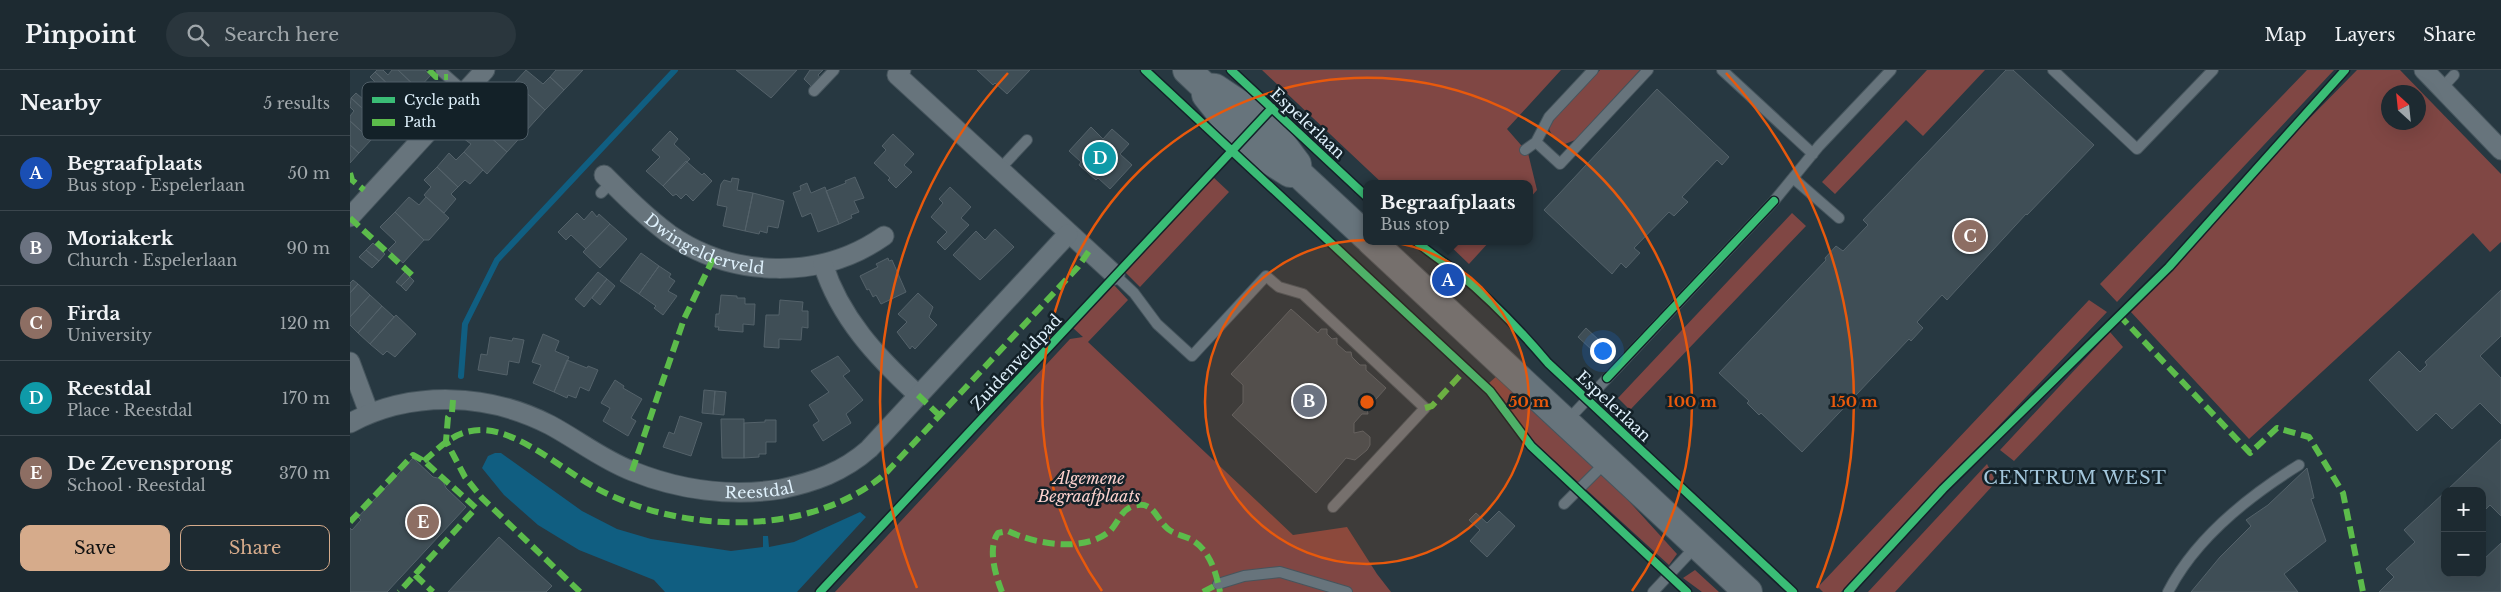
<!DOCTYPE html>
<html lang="en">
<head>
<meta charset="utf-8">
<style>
	:root { --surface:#1d2a31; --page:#2a363d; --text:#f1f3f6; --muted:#a0a7ab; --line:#3b464d; --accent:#d6ab8b }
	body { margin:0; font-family:"Libre Baskerville",serif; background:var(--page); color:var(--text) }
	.controls { position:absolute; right:15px; bottom:15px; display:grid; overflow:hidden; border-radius:10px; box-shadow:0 5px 20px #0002 }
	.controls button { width:45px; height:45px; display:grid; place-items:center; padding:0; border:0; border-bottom:1px solid var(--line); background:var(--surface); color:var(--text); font:25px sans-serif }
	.compass { position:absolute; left:2031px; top:15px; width:45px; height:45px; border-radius:50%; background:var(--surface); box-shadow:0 5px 20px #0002; rotate:333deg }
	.you { position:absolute; left:1252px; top:280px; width:18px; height:18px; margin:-12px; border:4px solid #fff; border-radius:50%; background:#1a73e8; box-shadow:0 0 0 8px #1a73e833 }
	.badge { display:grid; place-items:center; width:32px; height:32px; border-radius:50%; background:var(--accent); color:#fff; font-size:16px; font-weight:700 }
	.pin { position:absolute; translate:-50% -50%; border:2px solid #fff; box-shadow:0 1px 5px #0006 }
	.popup { position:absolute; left:1013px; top:110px; width:170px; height:65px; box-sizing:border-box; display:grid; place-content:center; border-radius:10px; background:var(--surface); filter:drop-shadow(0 1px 4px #0005); font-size:16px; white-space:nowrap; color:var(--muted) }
	.popup b { font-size:19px; color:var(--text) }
	.popup::after { content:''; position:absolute; left:50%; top:100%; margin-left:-10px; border:10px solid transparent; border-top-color:var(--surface) }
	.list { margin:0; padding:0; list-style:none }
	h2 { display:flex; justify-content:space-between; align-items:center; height:65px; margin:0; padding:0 20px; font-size:21px }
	h2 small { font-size:16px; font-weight:400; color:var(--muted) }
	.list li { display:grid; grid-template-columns:32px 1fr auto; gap:15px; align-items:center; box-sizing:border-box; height:75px; padding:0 20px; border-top:1px solid var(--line) }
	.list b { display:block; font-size:19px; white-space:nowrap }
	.list p { margin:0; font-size:16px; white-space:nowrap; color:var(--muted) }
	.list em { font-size:16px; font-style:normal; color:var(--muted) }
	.actions { display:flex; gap:10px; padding:15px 20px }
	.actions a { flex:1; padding:11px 0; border:1px solid var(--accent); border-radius:10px; text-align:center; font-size:18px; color:var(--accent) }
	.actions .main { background:var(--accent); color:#111 }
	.icon { flex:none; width:28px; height:28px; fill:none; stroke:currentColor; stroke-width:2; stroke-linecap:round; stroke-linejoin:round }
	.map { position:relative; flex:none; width:2151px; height:522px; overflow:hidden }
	header { display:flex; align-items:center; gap:30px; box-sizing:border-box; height:70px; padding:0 25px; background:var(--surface); border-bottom:1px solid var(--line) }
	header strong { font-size:24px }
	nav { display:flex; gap:28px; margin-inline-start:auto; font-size:18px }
	.search { width:350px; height:45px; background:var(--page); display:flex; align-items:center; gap:12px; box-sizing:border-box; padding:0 18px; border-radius:28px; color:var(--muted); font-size:19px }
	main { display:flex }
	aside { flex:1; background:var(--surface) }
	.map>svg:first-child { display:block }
	.green { fill:#804744; fill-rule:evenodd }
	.water { fill:#105e81 }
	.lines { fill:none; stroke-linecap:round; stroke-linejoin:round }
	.stream { stroke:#105e81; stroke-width:6 }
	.building { fill:#3f4e56; stroke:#54626a }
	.lane-casing { stroke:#46555d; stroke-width:12 }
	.street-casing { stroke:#46555d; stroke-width:21 }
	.secondary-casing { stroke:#46555d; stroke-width:30 }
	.lane { stroke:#67747c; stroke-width:10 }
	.street { stroke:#67747c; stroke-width:19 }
	.secondary { stroke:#67747c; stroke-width:28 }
	.quiet { stroke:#5cbc4b; stroke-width:6; stroke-dasharray:12 6; stroke-linecap:butt }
	.cycleway-casing { stroke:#132128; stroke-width:11 }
	.cycleway { stroke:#3abd76; stroke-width:8 }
	.ring { fill:none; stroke:#e8590c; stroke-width:2.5 }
	.labels { text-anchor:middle; stroke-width:5; stroke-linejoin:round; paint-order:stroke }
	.street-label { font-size:16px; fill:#dff1fc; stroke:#132128 }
	.park-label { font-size:16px; font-style:italic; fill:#fdd1cd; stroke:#132128 }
	.neighbourhood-label { font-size:18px; letter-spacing:1px; fill:#a3c6db; stroke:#132128 }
	.key { fill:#132128; stroke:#505f68; stroke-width:1 }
	.key-label { font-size:14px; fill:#dff1fc }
	.centre { fill:#e8590c; stroke:#132128; stroke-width:2.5 }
	.ring-label { font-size:15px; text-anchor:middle; font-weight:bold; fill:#e8590c; stroke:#132128; stroke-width:5; stroke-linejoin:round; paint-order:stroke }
</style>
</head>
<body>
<header>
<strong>Pinpoint</strong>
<div class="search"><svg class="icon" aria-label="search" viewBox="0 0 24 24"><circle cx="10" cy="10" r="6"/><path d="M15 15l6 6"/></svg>Search here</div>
<nav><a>Map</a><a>Layers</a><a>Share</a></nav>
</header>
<main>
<aside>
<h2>Nearby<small>5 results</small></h2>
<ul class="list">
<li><span class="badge" style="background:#1a4fb4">A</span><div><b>Begraafplaats</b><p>Bus stop · Espelerlaan</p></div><em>50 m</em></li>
<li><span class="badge" style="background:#6b7280">B</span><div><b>Moriakerk</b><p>Church · Espelerlaan</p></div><em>90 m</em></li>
<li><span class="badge" style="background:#8d6e63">C</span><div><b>Firda</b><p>University</p></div><em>120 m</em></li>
<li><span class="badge" style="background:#0f9aa8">D</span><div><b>Reestdal</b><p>Place · Reestdal</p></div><em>170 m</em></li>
<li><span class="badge" style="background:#8d6e63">E</span><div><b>De Zevensprong</b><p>School · Reestdal</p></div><em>370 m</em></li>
</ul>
<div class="actions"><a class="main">Save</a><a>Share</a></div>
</aside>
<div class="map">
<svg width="2151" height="522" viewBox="0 0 2151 522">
	<rect width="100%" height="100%" fill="#273841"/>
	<!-- green -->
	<path class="green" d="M912 0H1211L1157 59 1178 83 1187 120 1179 129V114H1033Z
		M1250 0H1290L1225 70 1215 74 1204 69 1199 59 1203 49Z
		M1577 0H1635L1573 66 1556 50 1485 124 1472 112Z
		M1957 0H1984L1767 232 1750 214Z
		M2007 0H2050L2151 104V172L2140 182 2123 163 1899 369 1780 241 1950 58ZM2038 22H2068V52H2038Z
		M862 106 879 122 790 217 775 202Z
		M1442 143 1456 156 1280 340 1268 328Z
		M1095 171H1140L1119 194Z
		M764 215 778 230 738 272 943 465 997 457 1027 504 1041 522H485L720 269 733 267 723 258Z
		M1739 230 1757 242 1491 522H1473L1468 517Z
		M1760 262 1773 277 1664 391 1650 380Z
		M1148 305 1256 406 1327 484 1319 495 1183 371 1172 359 1154 330 1139 313Z
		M1637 394 1646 412 1545 522H1518Z
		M1345 500 1369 522H1352L1333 508Z"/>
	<!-- water -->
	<path class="water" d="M145 383H151L232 441 267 459 301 469 381 481 413 477V466H418L419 477 444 472 510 442 516 447 447 522H315L304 510 229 480 188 455 154 425 132 398 138 386Z"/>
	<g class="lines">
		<!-- stream -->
		<path class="stream" d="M111 306 115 254 147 190 325 0"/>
	</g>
	<!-- building -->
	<path class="building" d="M27 0H33L38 5 42 0H48L68 19 57 32 25 2Z
		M48 0H75L81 5 68 19Z
		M176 0 193 14 200 7 214 20 195 40 165 12Z
		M206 0H233L214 20 200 7Z
		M386 0H447L421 28Z
		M460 0H473L468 5 471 9 463 18 454 9Z
		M627 0H680L657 24 645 13 643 15Z
		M1656 0H1663L1744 75 1677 145 1676 144 1597 230 1592 225 1567 252 1573 258 1561 271 1559 269 1452 382 1411 343 1409 345 1397 333 1399 331 1369 303 1476 190 1475 188 1486 176 1493 181 1518 155 1513 150Z
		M25 2 57 32 45 44 20 24 28 15 20 7Z
		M165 12 195 40 176 61 162 48 169 41 152 25Z
		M1307 19 1379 87 1372 95 1367 90 1332 127 1338 132 1324 146 1319 142 1284 178 1290 183 1276 198 1271 193 1262 204 1194 140Z
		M6 23 14 30 20 24 45 44 33 57 1 28Z
		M1 28 33 57 21 70 0 51V46L4 41 0 37Z
		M153 39 176 61 157 82 126 54 139 40 146 47Z
		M0 51 21 70 9 83 0 75Z
		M126 54 157 82 137 104 114 82 121 74 113 68Z
		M741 57 753 69 762 59 779 74 770 84 782 95 760 119 748 108 746 110 729 95 731 92 719 81Z
		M320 61 328 69 324 74 340 89 313 116 296 101 310 87 302 80Z
		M543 64 564 84 554 95 562 102 546 118 538 110 540 108 524 93 536 80 532 76Z
		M0 75 9 83 0 93Z
		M114 82 133 100 120 114 115 110 108 117 87 97 99 83 106 90Z
		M336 91 352 105 354 103 362 111 343 131 336 124 331 129 326 124 323 126 313 116Z
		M87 97 108 117 101 124 106 129 94 143 74 125 81 117 74 110Z
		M505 107 514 128 504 131 509 142 501 145 502 148 489 154 476 121 496 113 495 111Z
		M382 108 389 109 387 120 403 123 395 161 373 156 377 137 367 135 371 114 374 110 381 112Z
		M457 113 461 123 475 117 489 154 468 162 461 143 452 147 443 123 451 120 450 116Z
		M600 117 621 137 611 148 619 155 595 180 587 172 597 162 581 147 593 133 589 129Z
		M403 123 434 131 428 158 418 156 417 163 410 161 409 164 395 161Z
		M59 127 69 135 76 127 99 148 79 170H74L45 142Z
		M242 141 247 147 249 144 260 154 236 179 221 165 216 170 208 162 227 143 234 150Z
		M45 142 74 170 53 193 38 180 46 172 30 157Z
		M260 154 277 169 250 198 233 182Z
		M645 159 664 177 630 210 603 185 626 161 635 170Z
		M23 173 35 184 29 191 16 180Z
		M16 180 29 191 22 198 9 187Z
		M291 183 309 196 289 224 270 211Z
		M538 188 539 191 542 190 556 222 531 234 526 225 523 227 519 219 517 220 510 206 528 197 526 194Z
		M309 196 321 204 319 207 325 211 318 221 327 226 313 245 304 238 306 236 289 224Z
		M55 202 60 207 51 216 46 212Z
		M248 202 257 209 234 237 225 229Z
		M60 207 64 211 56 221 51 216Z
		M257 209 265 216 250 235 242 228Z
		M3 210 8 214 0 223V213Z
		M8 214 20 225 0 247V223Z
		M2151 220V266L2130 286 2151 308V354L2130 333 2102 359 2086 343 2067 361 2019 310 2049 281 2070 302 2077 295 2075 292Z
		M568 223 583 237 579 247 587 255 565 279 562 276 560 279 547 262 557 252 548 244Z
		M20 225 32 236 8 263 0 255V247Z
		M371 225 387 226V228H395V234H405L404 255 393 254V262L368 260 369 257H365L366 244H369Z
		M430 230 453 232 452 241H458V258L452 257 451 270 429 269V278L414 277 416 245H429Z
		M32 236 44 247 20 274 8 263Z
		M941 239 968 263 971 259H977V264L982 269 987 268V274L996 282H1001L1002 287 1010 295H1016V300L1036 318 1017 339 1018 344H1012L1004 353V363L1013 361 1020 367V375L1017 380 1005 390 996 388 966 423 882 345 893 333V315L881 304Z
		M46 245 66 264 45 287 37 281 33 285 20 274Z
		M1236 258 1250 271 1242 280 1228 267Z
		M193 264 209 271 205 281 219 287 204 322 183 313 191 295 182 292Z
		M140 267 162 271 163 268 174 270 169 293 159 291 157 305 128 300 131 284 137 285Z
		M488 286 500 301 493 306 513 330 496 344 501 353 473 371 463 355 469 351 459 335 479 322 461 301Z
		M217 290 237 298 238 296 248 300 239 321 230 317 226 328 218 325 217 328 204 322Z
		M265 310 274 316 273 318 292 329 281 348 286 351 278 366 253 351 260 338 251 333Z
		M354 320 365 321 363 344 352 343Z
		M365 321 376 322 374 345 363 344Z
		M330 346 352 353 341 386 313 377 319 362 324 364Z
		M371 349H394V388H372Z
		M415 350H426V372H416V384H409V387L394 388V353L415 352Z
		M2151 369V446L2140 435 2132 443V421H2096Z
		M63 388 83 407 92 409 96 418 116 437 37 522H0V458L2 460 11 450 8 447Z
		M1957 398 1964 428 1961 429 1976 471 1934 504 1948 522H1841L1870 487 1901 456 1896 450 1918 435Z
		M2095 422V503H2132V491L2151 473V522H2029L2044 507 2036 499 2065 472 2054 460Z
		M1149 441 1165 456 1137 487 1120 471 1130 460 1119 450 1126 443 1137 453Z
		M149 467 202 516 196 522H98Z"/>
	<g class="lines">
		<defs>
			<path id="lane" d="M1372 0 1463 84
				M1703 0 1787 79 1863 0
				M91 1 115 22
				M2092 18 2104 5
				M464 21 484 0
				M1186 72 1210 94 1298 0
				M1175 80 1186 72 1199 47 1243 0
				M649 100 677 70
				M1443 108 1489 148
				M251 123 256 118
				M765 205 784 223 807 254 842 286 916 206 929 217 953 224 1075 338 983 437
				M1216 352 1424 131 1469 76 1541 0
				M1214 434 1256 392
				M868 514 894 506 930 502 997 522
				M1303 522 1347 475
				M1818 522C1845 469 1899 426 1949 395"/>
			<g id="street">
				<path d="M551 0 547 5 765 205"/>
				<path d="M2074 0 2151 80"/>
				<path id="s1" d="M254 105C275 126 296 147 319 164 382 208 470 211 534 166"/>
				<path d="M0 147 135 0"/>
				<path d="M473 194C490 248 527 287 568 325"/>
				<path d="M0 292 19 343"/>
				<path id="s2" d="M0 353C62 320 138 323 200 355 228 370 253 390 282 401 329 420 381 427 431 419 464 412 493 402 519 379L718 164"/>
			</g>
			<path id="secondary" d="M837 0 855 17 865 18 907 46 923 62 947 94 948 103 1017 167
				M855 17 856 25 892 70 903 80 940 103H948
				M1021 171 1398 522"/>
		</defs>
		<!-- lane casing -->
		<use href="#lane" class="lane-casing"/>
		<!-- street casing -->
		<use href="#street" class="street-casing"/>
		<!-- secondary casing -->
		<use href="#secondary" class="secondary-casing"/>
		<!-- lane -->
		<use href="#lane" class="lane"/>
		<!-- street -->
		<use href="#street" class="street"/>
		<!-- secondary -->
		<use href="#secondary" class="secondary"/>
		<!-- quiet -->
		<path class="quiet" d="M79 0 86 7H98
			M0 103 2 110 14 120
			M0 148 62 205
			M1769 245 1900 383 1927 358 1959 367 1993 423 2013 522
			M568 325 590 346
			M103 330 102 342 98 347 96 371 115 407 132 428 230 522
			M1075 338 1082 336 1116 299
			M74 391C92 375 106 360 132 360 170 361 213 400 246 418 331 464 459 468 535 404L728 197 739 181
			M282 401 334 249 364 187
			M0 452 63 385 74 391 126 438 49 522
			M65 505 83 522
			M652 522C646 507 637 478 648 463L658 461C685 474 734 483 760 461 768 453 771 440 783 436 804 430 805 448 818 459 824 464 831 465 838 468 859 477 866 502 870 522
			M853 522 868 514"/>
		<defs>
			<path id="cycleway" d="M795 0 1140 321 1181 376 1337 522
				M881 0 1017 127
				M1066 171C1078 182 1092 191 1106 201 1139 228 1171 261 1198 293L1443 522
				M1257 308 1424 131
				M470 522 922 38
				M1498 522 1593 419 1819 197 1995 0"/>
		</defs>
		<!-- cycleway casing -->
		<use href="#cycleway" class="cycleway-casing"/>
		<!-- cycleway -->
		<use href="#cycleway" class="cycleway"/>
	</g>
	<!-- distance rings -->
	<circle cx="1017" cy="332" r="162" fill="#e8590c" fill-opacity=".12"/>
	<g class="ring">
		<circle cx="1017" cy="332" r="162"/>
		<path d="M752 521A325 325 0 1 1 1282 521"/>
		<path d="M567 518A487 487 0 0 1 658 3M1376 3A487 487 0 0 1 1467 518"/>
	</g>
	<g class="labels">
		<!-- street labels -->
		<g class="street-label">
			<text transform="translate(958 53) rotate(43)" y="6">Espelerlaan</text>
			<text dy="6" stroke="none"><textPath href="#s1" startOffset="125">Dwingelderveld</textPath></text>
			<text transform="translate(666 292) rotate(-47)" y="6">Zuidenveldpad</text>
			<text transform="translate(1264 336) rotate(43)" y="6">Espelerlaan</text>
			<text dy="6" stroke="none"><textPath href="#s2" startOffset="432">Reestdal</textPath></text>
		</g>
		<!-- park labels -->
		<g class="park-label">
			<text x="739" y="414">Algemene<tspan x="739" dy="18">Begraafplaats</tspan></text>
		</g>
		<!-- neighbourhood labels -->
		<g class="neighbourhood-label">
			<text x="1725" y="414">CENTRUM WEST</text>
		</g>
	</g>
	<!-- legend -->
	<rect x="12" y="12" width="166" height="58" rx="8" class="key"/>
	<rect x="22" y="27" width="23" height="6" fill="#3abd76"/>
	<rect x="22" y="49" width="23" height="7" fill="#5cbc4b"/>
	<g class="key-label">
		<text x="54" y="35">Cycle path</text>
		<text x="54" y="57">Path</text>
	</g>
	<circle cx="1017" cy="332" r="8" class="centre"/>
	<g class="ring-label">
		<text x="1179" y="337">50 m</text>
		<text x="1342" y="337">100 m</text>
		<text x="1504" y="337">150 m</text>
	</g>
</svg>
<div class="controls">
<button>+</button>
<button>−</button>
</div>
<svg class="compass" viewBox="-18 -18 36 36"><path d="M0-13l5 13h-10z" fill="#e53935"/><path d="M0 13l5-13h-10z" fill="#a0a7ab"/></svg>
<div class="you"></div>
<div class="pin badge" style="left:1098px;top:210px;background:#1a4fb4">A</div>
<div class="popup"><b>Begraafplaats</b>Bus stop</div>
<div class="pin badge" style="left:959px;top:331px;background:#6b7280">B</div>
<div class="pin badge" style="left:1620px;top:166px;background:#8d6e63">C</div>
<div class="pin badge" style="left:750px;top:88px;background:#0f9aa8">D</div>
<div class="pin badge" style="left:73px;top:452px;background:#8d6e63">E</div>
</div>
</main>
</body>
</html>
